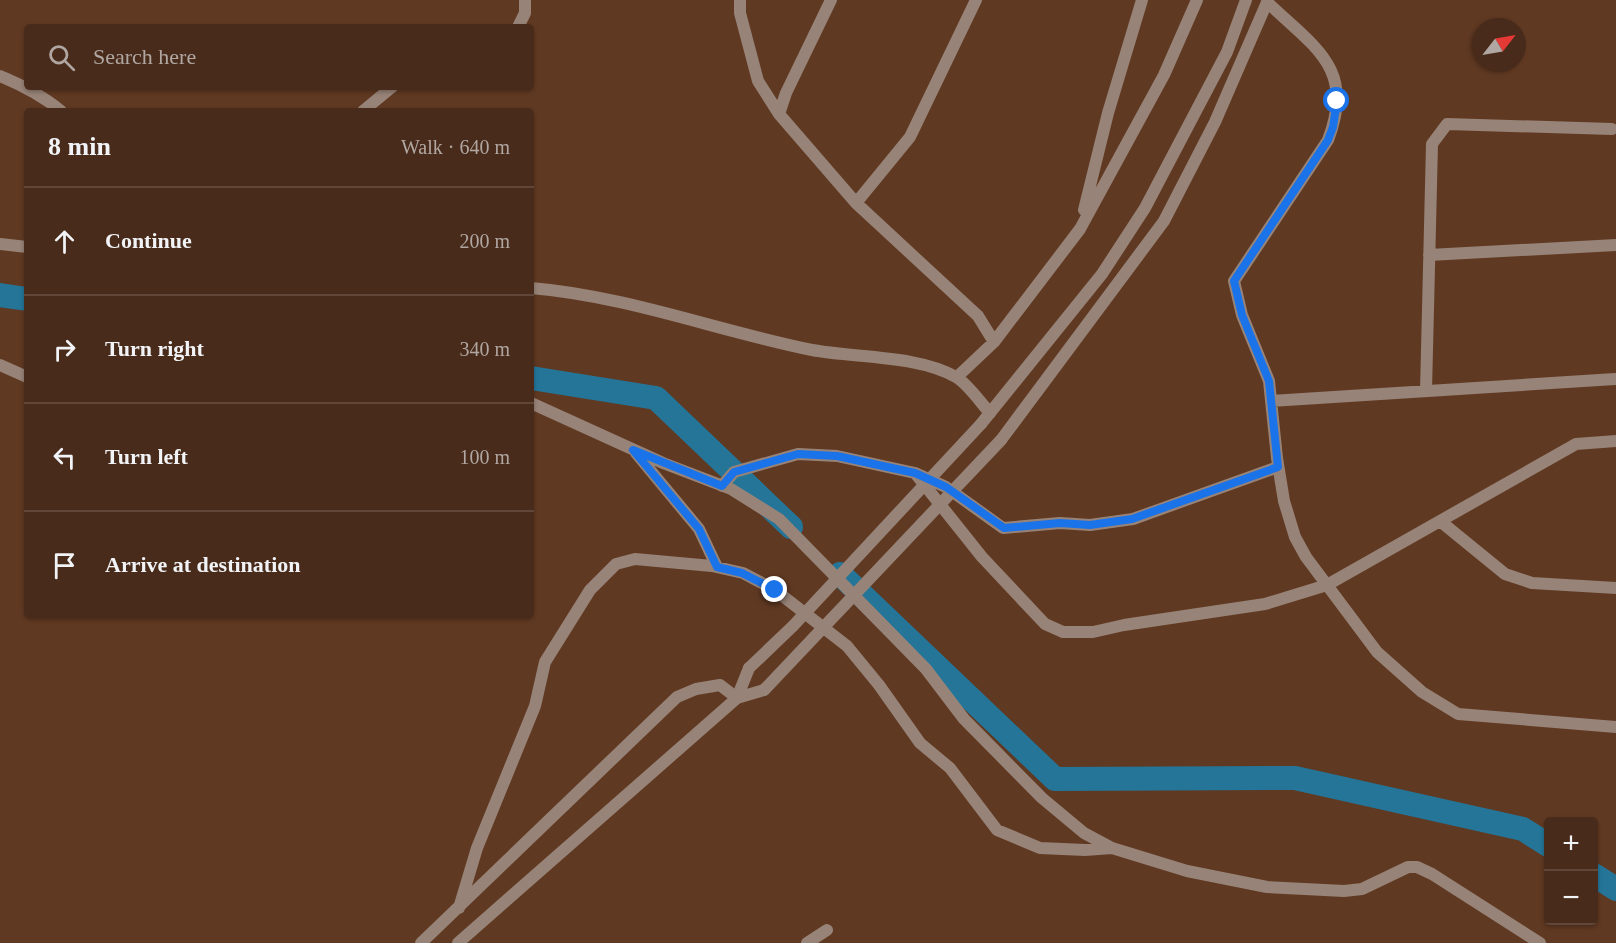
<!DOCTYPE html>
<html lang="en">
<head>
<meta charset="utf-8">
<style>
	:root { --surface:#482b1a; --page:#523727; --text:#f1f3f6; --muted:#b1a7a2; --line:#604739 }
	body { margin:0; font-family:Georgia,serif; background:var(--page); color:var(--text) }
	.controls { position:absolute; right:18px; bottom:18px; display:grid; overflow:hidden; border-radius:6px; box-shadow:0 2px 4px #0004 }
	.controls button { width:54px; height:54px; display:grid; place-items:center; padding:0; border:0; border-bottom:2px solid var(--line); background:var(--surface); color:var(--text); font:30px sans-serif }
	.compass { position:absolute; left:1472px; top:18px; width:54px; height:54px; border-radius:50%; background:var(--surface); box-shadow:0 2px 4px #0004; rotate:59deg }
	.stop { position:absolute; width:18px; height:18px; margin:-14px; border:4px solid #1a73e8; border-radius:50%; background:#fff }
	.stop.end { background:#1a73e8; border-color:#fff; box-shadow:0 2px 6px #0008 }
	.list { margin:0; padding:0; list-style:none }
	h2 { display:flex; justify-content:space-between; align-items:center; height:78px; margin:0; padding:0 24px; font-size:26px }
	h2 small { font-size:20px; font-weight:400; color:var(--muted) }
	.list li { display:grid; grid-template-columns:39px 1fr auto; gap:18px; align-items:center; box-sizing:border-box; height:108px; padding:0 24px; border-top:2px solid var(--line) }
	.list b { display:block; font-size:22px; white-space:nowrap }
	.list em { font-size:20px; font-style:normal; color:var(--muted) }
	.icon { flex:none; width:33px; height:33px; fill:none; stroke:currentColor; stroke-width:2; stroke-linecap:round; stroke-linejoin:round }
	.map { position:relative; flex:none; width:1616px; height:943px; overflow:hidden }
	.search { position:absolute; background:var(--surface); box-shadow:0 2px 4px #0004; left:24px; top:24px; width:510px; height:66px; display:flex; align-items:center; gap:15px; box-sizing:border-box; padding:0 21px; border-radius:6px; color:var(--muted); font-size:22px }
	.panel { position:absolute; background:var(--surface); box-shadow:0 2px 4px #0004; left:24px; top:108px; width:510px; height:510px; border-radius:6px }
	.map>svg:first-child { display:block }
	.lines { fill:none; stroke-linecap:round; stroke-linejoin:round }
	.river { stroke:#247598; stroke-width:24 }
	.minor { stroke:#978377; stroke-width:12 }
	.tertiary { stroke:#978377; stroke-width:12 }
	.tertiary-bridge { stroke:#978377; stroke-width:12 }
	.route { stroke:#1a73e8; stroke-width:8 }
</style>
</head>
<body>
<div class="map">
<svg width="1616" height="943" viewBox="0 0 1616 943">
	<rect width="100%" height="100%" fill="#603922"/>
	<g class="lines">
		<!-- river -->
		<path class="river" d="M0 295 27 299
			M531 378 656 398 791 527
			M840 574 1055 779 1295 778 1523 829 1548 845
			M1594 875 1616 889"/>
		<!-- minor -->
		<path class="minor" d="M740 0V13L758 81 779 114 856 203 978 316 994 342
			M1267 2C1314 47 1356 68 1328 140L1234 281 1242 315 1269 381 1277 458 1284 501 1295 537 1306 557 1377 652 1422 692 1458 714 1616 727
			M518 27 525 13V0
			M0 76C22 85 43 96 61 111
			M363 111 392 87
			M779 114 786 93 831 0
			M856 203 910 137 976 0
			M1084 210 1108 113 1142 0
			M0 244 27 247
			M1429 255 1616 245
			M531 288C627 296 718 331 812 350 856 358 918 355 956 377 967 383 981 403 990 413
			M0 365 27 377
			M957 377 994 342 1080 229 1164 75 1197 0
			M1426 391 1432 144 1447 124 1612 129
			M1271 401 1615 379
			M531 403 663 463 731 489 779 519 926 669 964 719 1042 798 1084 833 1112 848 1187 871 1267 887 1344 891 1362 889 1408 867H1417L1432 874 1540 943
			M636 453 699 529 717 567
			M915 473 982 557 1045 624 1063 632H1093L1124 625 1265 604 1327 585 1576 444 1616 441
			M722 486 734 472 798 454 837 456 915 473 946 487 1003 528 1060 523 1090 525 1133 519 1278 467
			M1440 521 1505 574 1532 583 1616 588
			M459 908 477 848 535 706 545 662 590 590 616 564 635 559 712 566 743 573 775 590 847 646 879 685 920 743 950 768 997 830 1040 848 1085 850 1112 848
			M421 943 677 697 696 689 720 685 737 698
			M807 943 827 930"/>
		<!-- tertiary -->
		<path class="tertiary" d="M981 424 1102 274 1145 208 1227 52 1246 0
			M1001 440 1164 221 1215 122 1268 0
			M749 668 737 698 764 690
			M458 943 737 698"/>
		<!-- tertiary-bridge -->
		<path class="tertiary-bridge" d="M749 668 793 626 981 424
			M764 690 1001 440"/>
	</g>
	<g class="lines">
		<!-- route -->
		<path class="route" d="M775 590 742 573 717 567 699 529 633 450 722 486 734 472 798 454 837 456 915 473 946 487 1004 528 1060 523 1090 525 1132 519 1278 467 1269 381 1242 315 1234 281 1328 140 1333 127 1337 101"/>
	</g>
</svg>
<div class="controls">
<button>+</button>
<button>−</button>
</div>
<svg class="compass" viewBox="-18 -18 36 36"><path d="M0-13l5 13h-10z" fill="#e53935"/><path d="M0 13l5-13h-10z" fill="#b1a7a2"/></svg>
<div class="stop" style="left:1337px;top:101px"></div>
<div class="stop end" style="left:775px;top:590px"></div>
<div class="search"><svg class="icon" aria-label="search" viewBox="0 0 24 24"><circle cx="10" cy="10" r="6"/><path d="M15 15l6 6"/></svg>Search here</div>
<section class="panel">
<h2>8 min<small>Walk · 640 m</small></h2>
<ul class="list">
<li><svg class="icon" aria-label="ahead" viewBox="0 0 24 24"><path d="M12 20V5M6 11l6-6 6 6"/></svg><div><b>Continue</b></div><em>200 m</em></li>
<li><svg class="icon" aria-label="right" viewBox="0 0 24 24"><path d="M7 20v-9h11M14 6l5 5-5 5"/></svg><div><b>Turn right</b></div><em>340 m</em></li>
<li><svg class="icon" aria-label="left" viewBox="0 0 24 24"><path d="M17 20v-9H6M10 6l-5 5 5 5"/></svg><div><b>Turn left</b></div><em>100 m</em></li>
<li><svg class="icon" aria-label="arrive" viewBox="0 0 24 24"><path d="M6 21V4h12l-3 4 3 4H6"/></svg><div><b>Arrive at destination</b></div></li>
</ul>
</section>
</div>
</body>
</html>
